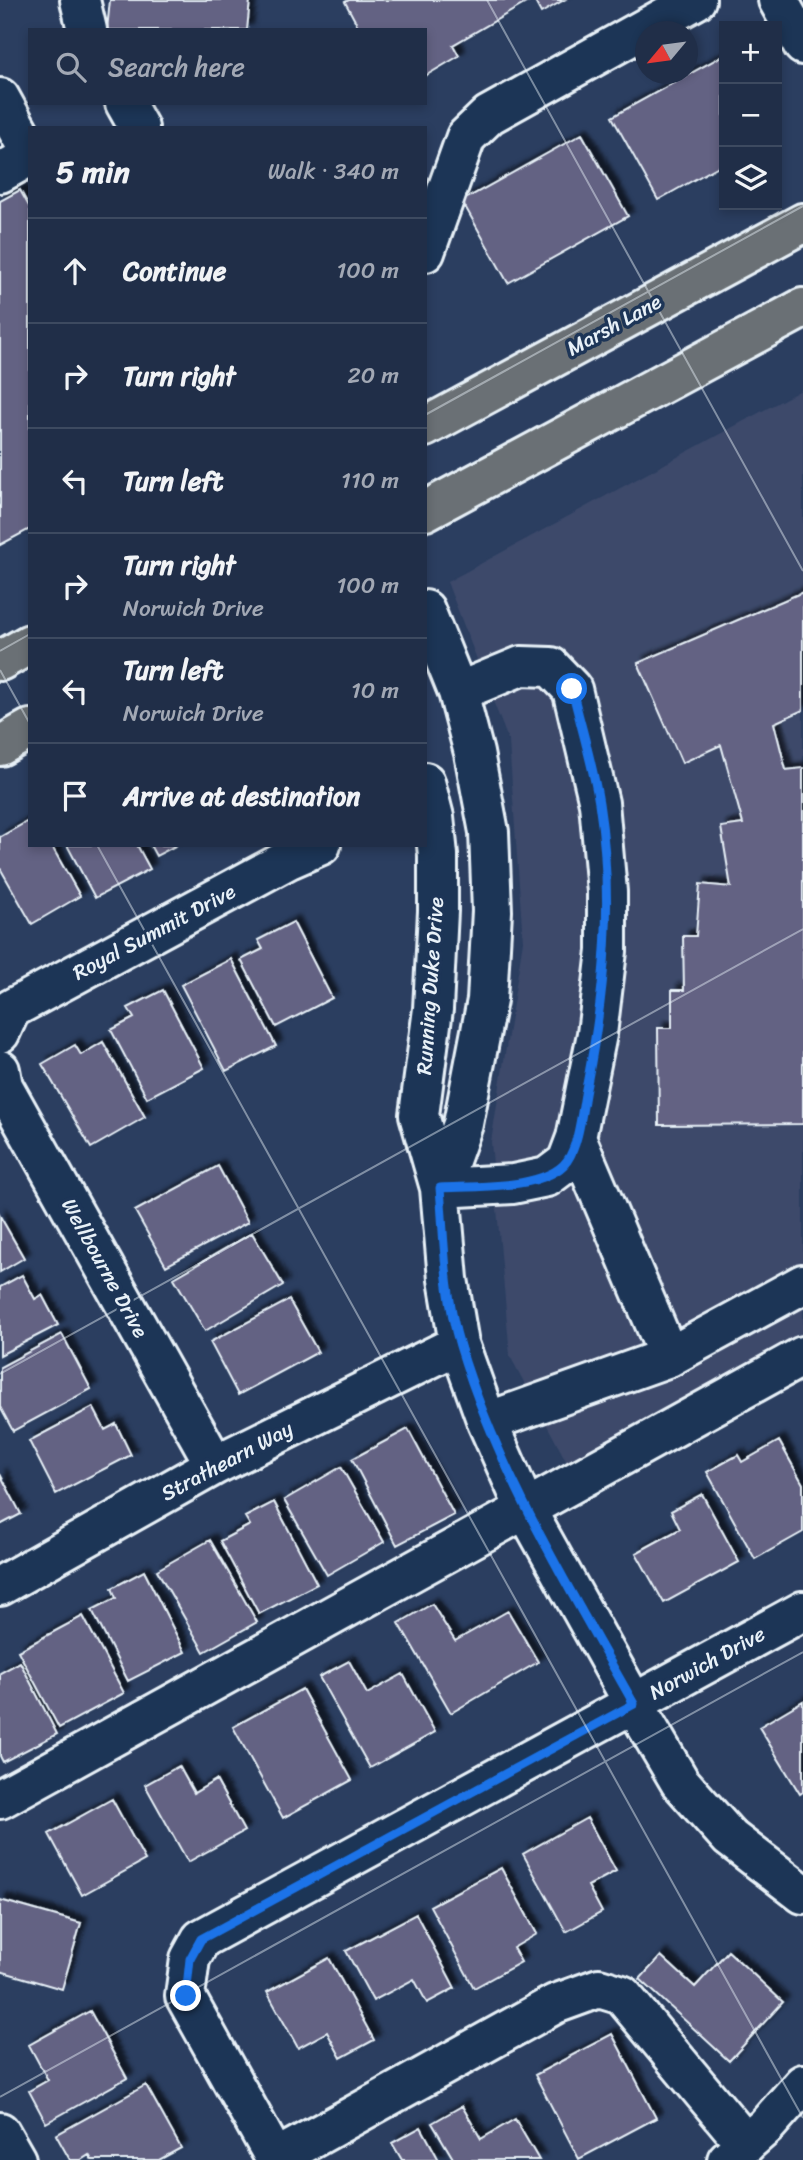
<!DOCTYPE html>
<html lang="en">
<head>
<meta charset="utf-8">
<style>
	:root { --surface:#202e48; --page:#2d3a52; --text:#f1f3f6; --muted:#a2a8b4; --line:#3d4a60 }
	body { margin:0; font-family:Sriracha,sans-serif; background:var(--page); color:var(--text) }
	.controls { position:absolute; right:21px; top:21px; display:grid; overflow:hidden; border-radius:0px; box-shadow:0 4px 10px #0003 }
	.controls button { width:63px; height:63px; display:grid; place-items:center; padding:0; border:0; border-bottom:2px solid var(--line); background:var(--surface); color:var(--text); font:35px sans-serif }
	.compass { position:absolute; left:635px; top:21px; width:63px; height:63px; border-radius:50%; background:var(--surface); box-shadow:0 4px 10px #0003; rotate:241deg }
	.stop { position:absolute; width:21px; height:21px; margin:-16px; border:5px solid #1a73e8; border-radius:50%; background:#fff }
	.stop.end { background:#1a73e8; border-color:#fff; box-shadow:0 2px 7px #0008 }
	.list { margin:0; padding:0; list-style:none }
	h2 { display:flex; justify-content:space-between; align-items:center; height:91px; margin:0; padding:0 28px; font-size:30px }
	h2 small { font-size:23px; font-weight:400; color:var(--muted) }
	.list li { display:grid; grid-template-columns:46px 1fr auto; gap:21px; align-items:center; box-sizing:border-box; height:105px; padding:0 28px; border-top:2px solid var(--line) }
	.list b { display:block; font-size:26px; white-space:nowrap }
	.list p { margin:0; font-size:23px; white-space:nowrap; color:var(--muted) }
	.list em { font-size:23px; font-style:normal; color:var(--muted) }
	.icon { flex:none; width:38px; height:38px; fill:none; stroke:currentColor; stroke-width:2; stroke-linecap:round; stroke-linejoin:round }
	.map { position:relative; flex:none; width:803px; height:2160px; overflow:hidden }
	.search { position:absolute; background:var(--surface); box-shadow:0 4px 10px #0003; left:28px; top:28px; width:399px; height:77px; display:flex; align-items:center; gap:18px; box-sizing:border-box; padding:0 24px; border-radius:0px; color:var(--muted); font-size:26px }
	.panel { position:absolute; background:var(--surface); box-shadow:0 4px 10px #0003; left:28px; top:126px; width:399px; height:721px; border-radius:0px }
	.map>svg:first-child { display:block }
	.built { fill:#3c496a }
	.building { fill:#646283; stroke:#e8f1f8; stroke-width:2; filter:url(#shadow) }
	.lines { fill:none; stroke-linecap:round; stroke-linejoin:round }
	.minor-casing { stroke:#e8f1f8; stroke-width:44 }
	.major-casing { stroke:#e8f1f8; stroke-width:44 }
	.minor { stroke:#1d3557; stroke-width:38 }
	.major { stroke:#6a7074; stroke-width:38 }
	.route { stroke:#1a73e8; stroke-width:9 }
	.ticks { fill:none; stroke:#e8f1f8; stroke-width:2; stroke-opacity:0.45 }
	.labels { text-anchor:middle; stroke-width:7; stroke-linejoin:round; paint-order:stroke }
	.street-label { font-size:21px; fill:#e8f1f8; stroke:#1d3557 }
</style>
</head>
<body>
<div class="map">
<svg width="803" height="2160" viewBox="0 0 803 2160">
	<defs>
		<filter id="shadow"><feDropShadow dx="6" dy="-6" stdDeviation="2" flood-color="#0009"/></filter>
	</defs>
	<rect width="100%" height="100%" fill="#2b3e60"/>
	<filter id="ink" filterUnits="userSpaceOnUse"><feTurbulence type="fractalNoise" baseFrequency=".0143" numOctaves="2"/><feDisplacementMap in="SourceGraphic" scale="14" xChannelSelector="R" yChannelSelector="G"/><feConvolveMatrix kernelMatrix="1 2 1 2 8 2 1 2 1" color-interpolation-filters="sRGB"/></filter>
	<g filter="url(#ink)">
		<!-- built -->
		<path class="built" d="M803 389V1344L572 1472 510 1356 491 1142 523 941 509 742 447 582Z"/>
		<!-- building -->
		<path class="building" d="M110 0H250L247 30H107Z
			M349 0H531L453 45 459 56 425 76V30H360L345 2Z
			M534 0H564L541 13Z
			M724 55V163L658 200 612 117Z
			M582 134 628 216 508 283 462 201Z
			M20 190 30 208V529L0 545V201Z
			M803 592V710L774 723 786 770 803 768V1124L659 1125 658 1028H672V990H684L683 936H696L700 884 731 887 721 827 743 824 721 745 682 763 638 663Z
			M30 820V845H51L80 896 32 924 0 868V837Z
			M67 845H137L150 869 95 898Z
			M150 845H177L156 856Z
			M293 922 332 998 276 1027 241 960 263 949 258 940Z
			M231 959 276 1046 226 1071 181 985Z
			M163 990 204 1068 147 1098 111 1030 134 1018 128 1008Z
			M103 1042 145 1117 91 1148 42 1064 75 1045 81 1055Z
			M218 1166 248 1222 166 1266 135 1211Z
			M0 1216 24 1258 0 1272Z
			M252 1233 283 1285 205 1331 174 1278Z
			M22 1275 35 1299 42 1295 58 1325 0 1355V1287Z
			M289 1300 318 1352 238 1395 210 1342Z
			M62 1334 91 1389 13 1431 0 1407V1367Z
			M93 1407 105 1430 116 1424 131 1455 56 1494 29 1441Z
			M408 1429 454 1515 397 1545 352 1459Z
			M779 1441 803 1484V1532L755 1559 707 1472 738 1455 742 1462Z
			M341 1467 384 1542 327 1575 284 1500Z
			M0 1474 21 1514 0 1525Z
			M702 1494 739 1562 664 1603 636 1553 680 1529 671 1511Z
			M274 1502 317 1584 259 1614 220 1541 250 1525 245 1517Z
			M210 1540 257 1622 204 1652 157 1570Z
			M144 1571 185 1652 128 1681 92 1610 116 1598 112 1588Z
			M432 1604 455 1641 508 1611 538 1662 451 1713 399 1623Z
			M83 1616 124 1693 59 1728 18 1651Z
			M349 1661 367 1694 403 1674 435 1732 370 1768 319 1677Z
			M20 1662 57 1734 3 1762 0 1756V1673Z
			M302 1689 352 1780 283 1818 233 1727Z
			M803 1701V1792L800 1794 759 1727Z
			M179 1766 194 1793 216 1780 244 1831 188 1862 145 1785Z
			M112 1799 145 1860 82 1895 49 1834Z
			M587 1818 616 1871 588 1886 602 1912 566 1932 523 1854Z
			M501 1868 537 1934 513 1948 521 1962 474 1988 430 1906Z
			M0 1900 81 1923 62 1989 0 1971Z
			M416 1914 455 1988 427 2003 414 1979 373 2001 346 1951Z
			M728 1951 783 2002 729 2061 640 1979 661 1956 695 1987Z
			M329 1958 374 2040 341 2058 327 2032 298 2048 267 1992Z
			M90 2011 127 2078 46 2123 29 2091 48 2080 29 2045Z
			M612 2034 656 2118 579 2159 535 2075Z
			M146 2085 181 2148 159 2160H92L89 2155 81 2160H70L56 2135Z
			M462 2106 481 2139 515 2119 539 2160H454L432 2123Z
			M421 2127 439 2160H402L392 2143Z"/>
		<g class="lines">
			<defs>
				<path id="minor" d="M80 0 87 30
					M778 0 803 45
					M0 98 30 152
					M125 103 139 128
					M0 173 30 156
					M425 252 466 137 489 115 696 0
					M425 610 458 692 474 753 489 832 492 911 487 1000 463 1124 440 1188
					M425 782 434 817 438 855V911L433 1009 419 1115 440 1188 448 1279 459 1344 487 1422 525 1508 634 1704 680 1782 730 1838 803 1894
					M0 1033 11 1009 289 859 321 845
					M0 1070 3 1086 215 1465
					M576 1138 669 1357
					M440 1188 513 1184 547 1177 567 1162 576 1138 597 1034 607 951V892L599 803 572 689 551 667 521 666 458 692
					M487 1422 669 1357 803 1284
					M0 1586 215 1465 459 1344
					M0 1799 803 1356
					M0 2132 16 2160
					M275 2159 555 2004 599 1988 622 1995 746 2144
					M276 2160 185 1996 190 1959 201 1939 803 1611
					M727 2160 766 2126 803 2084"/>
				<path id="major" d="M425 427 803 223
					M425 511 803 308
					M0 661 30 644
					M0 746 30 729"/>
			</defs>
			<!-- minor casing -->
			<use href="#minor" class="minor-casing"/>
			<!-- major casing -->
			<use href="#major" class="major-casing"/>
			<!-- minor -->
			<use href="#minor" class="minor"/>
			<!-- major -->
			<use href="#major" class="major"/>
		</g>
	</g>
	<g class="lines" filter="url(#ink)">
		<!-- route -->
		<path class="route" d="M186 1996 190 1959 201 1939 634 1704C569 1588 499 1474 460 1346 445 1297 444 1239 440 1188 473 1186 546 1190 567 1161 580 1143 582 1106 587 1084 605 991 614 897 599 803 593 765 581 727 572 689"/>
	</g>
	<!-- ticks -->
	<path class="ticks" d="M487 0 803 571M425 415 803 206M0 651 30 634M0 670 30 724M97 845 803 2118M0 1374 803 929M0 2097 803 1652"/>
	<g class="labels">
		<!-- street labels -->
		<g class="street-label">
			<text transform="translate(614 325) rotate(-29)" y="7">Marsh Lane</text>
			<text transform="translate(154 932) rotate(-28)" y="7">Royal Summit Drive</text>
			<text transform="translate(430 986) rotate(-86)" y="7">Running Duke Drive</text>
			<text transform="translate(105 1268) rotate(61)" y="7">Wellbourne Drive</text>
			<text transform="translate(227 1461) rotate(-28)" y="7">Strathearn Way</text>
			<text transform="translate(707 1663) rotate(-29)" y="7">Norwich Drive</text>
		</g>
	</g>
</svg>
<div class="controls">
<button>+</button>
<button>−</button>
<button><svg class="icon" aria-label="layers" viewBox="0 0 24 24"><path d="M12 4l9 5-9 5-9-5zM3 14l9 5 9-5"/></svg></button>
</div>
<svg class="compass" viewBox="-18 -18 36 36"><path d="M0-13l5 13h-10z" fill="#e53935"/><path d="M0 13l5-13h-10z" fill="#a2a8b4"/></svg>
<div class="stop" style="left:572px;top:689px"></div>
<div class="stop end" style="left:186px;top:1996px"></div>
<div class="search"><svg class="icon" aria-label="search" viewBox="0 0 24 24"><circle cx="10" cy="10" r="6"/><path d="M15 15l6 6"/></svg>Search here</div>
<section class="panel">
<h2>5 min<small>Walk · 340 m</small></h2>
<ul class="list">
<li><svg class="icon" aria-label="ahead" viewBox="0 0 24 24"><path d="M12 20V5M6 11l6-6 6 6"/></svg><div><b>Continue</b></div><em>100 m</em></li>
<li><svg class="icon" aria-label="right" viewBox="0 0 24 24"><path d="M7 20v-9h11M14 6l5 5-5 5"/></svg><div><b>Turn right</b></div><em>20 m</em></li>
<li><svg class="icon" aria-label="left" viewBox="0 0 24 24"><path d="M17 20v-9H6M10 6l-5 5 5 5"/></svg><div><b>Turn left</b></div><em>110 m</em></li>
<li><svg class="icon" aria-label="right" viewBox="0 0 24 24"><path d="M7 20v-9h11M14 6l5 5-5 5"/></svg><div><b>Turn right</b><p>Norwich Drive</p></div><em>100 m</em></li>
<li><svg class="icon" aria-label="left" viewBox="0 0 24 24"><path d="M17 20v-9H6M10 6l-5 5 5 5"/></svg><div><b>Turn left</b><p>Norwich Drive</p></div><em>10 m</em></li>
<li><svg class="icon" aria-label="arrive" viewBox="0 0 24 24"><path d="M6 21V4h12l-3 4 3 4H6"/></svg><div><b>Arrive at destination</b></div></li>
</ul>
</section>
</div>
</body>
</html>
